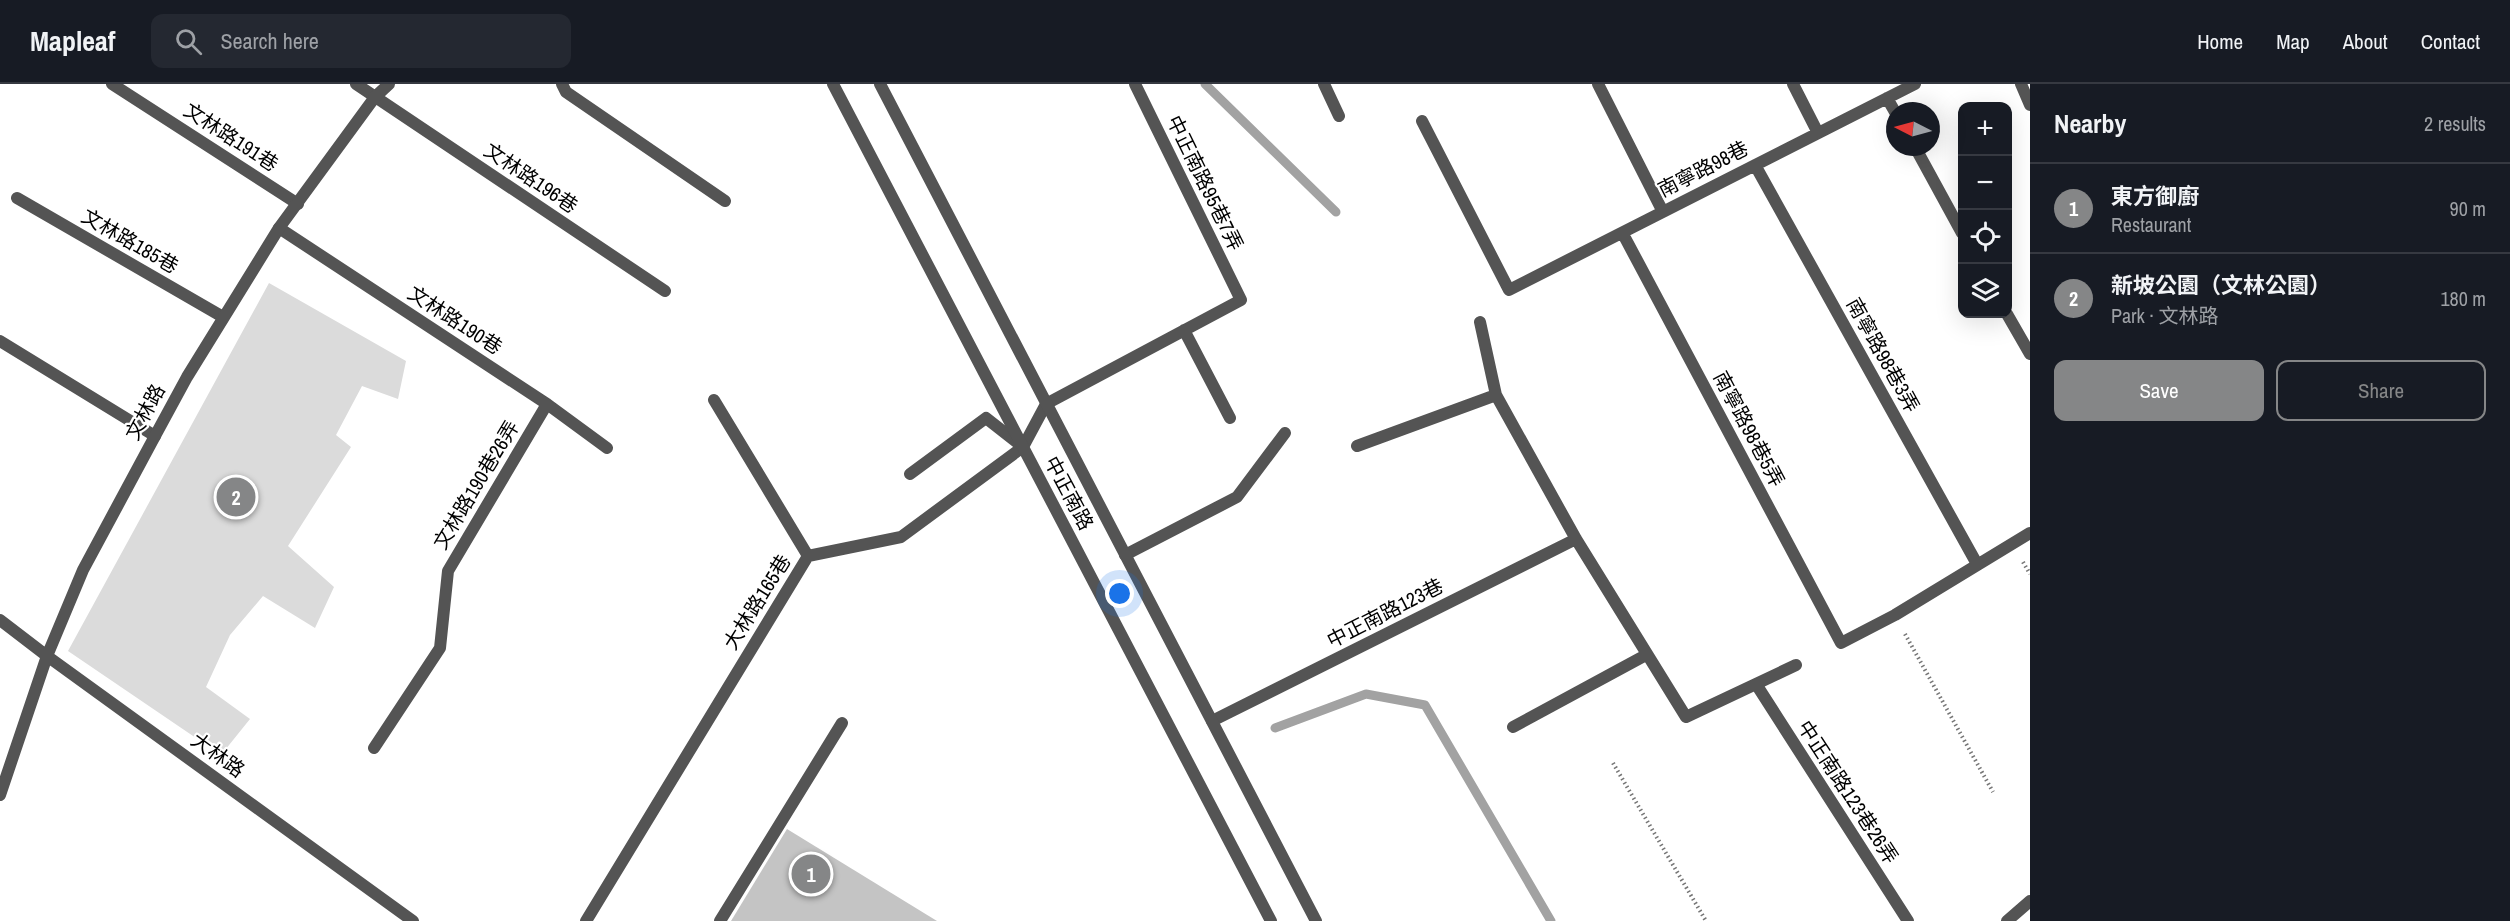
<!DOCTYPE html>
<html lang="en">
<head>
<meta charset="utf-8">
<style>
	:root { --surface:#171b24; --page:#242831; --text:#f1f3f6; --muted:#9ea1a6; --line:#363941; --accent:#858687 }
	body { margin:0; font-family:"Archivo Narrow","Noto Sans TC",sans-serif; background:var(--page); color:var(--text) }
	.controls { position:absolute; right:18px; top:18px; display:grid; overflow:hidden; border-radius:12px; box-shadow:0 6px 24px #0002 }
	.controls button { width:54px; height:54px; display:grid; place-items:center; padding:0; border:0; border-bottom:2px solid var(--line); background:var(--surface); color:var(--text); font:30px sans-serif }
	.compass { position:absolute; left:1886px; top:18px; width:54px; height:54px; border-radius:50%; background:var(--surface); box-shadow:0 6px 24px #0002; rotate:276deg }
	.you { position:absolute; left:1120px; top:510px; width:21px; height:21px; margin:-15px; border:4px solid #fff; border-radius:50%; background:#1a73e8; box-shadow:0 0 0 9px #1a73e833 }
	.badge { display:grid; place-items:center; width:39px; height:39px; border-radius:50%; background:var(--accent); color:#fff; font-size:20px; font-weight:700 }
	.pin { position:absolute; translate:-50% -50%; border:3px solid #fff; box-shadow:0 2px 6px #0006 }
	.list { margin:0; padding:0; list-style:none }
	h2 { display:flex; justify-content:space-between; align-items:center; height:78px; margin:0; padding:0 24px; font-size:26px }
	h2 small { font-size:20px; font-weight:400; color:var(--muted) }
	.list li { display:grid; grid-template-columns:39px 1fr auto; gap:18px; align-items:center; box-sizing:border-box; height:90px; padding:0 24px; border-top:2px solid var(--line) }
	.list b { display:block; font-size:22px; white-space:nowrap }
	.list p { margin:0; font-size:20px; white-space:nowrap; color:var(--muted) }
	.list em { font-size:20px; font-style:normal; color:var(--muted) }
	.actions { display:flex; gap:12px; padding:18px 24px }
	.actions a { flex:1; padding:14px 0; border:2px solid var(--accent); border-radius:12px; text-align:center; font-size:21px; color:var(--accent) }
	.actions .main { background:var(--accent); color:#fff }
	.icon { flex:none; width:33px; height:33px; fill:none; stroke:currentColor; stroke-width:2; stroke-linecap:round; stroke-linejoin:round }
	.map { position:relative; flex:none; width:2030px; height:837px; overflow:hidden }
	header { display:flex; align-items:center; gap:36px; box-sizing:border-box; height:84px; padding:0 30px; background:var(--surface); border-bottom:2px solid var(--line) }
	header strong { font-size:28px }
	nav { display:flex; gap:33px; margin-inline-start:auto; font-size:21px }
	.search { width:420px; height:54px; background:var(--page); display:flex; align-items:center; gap:15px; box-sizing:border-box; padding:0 21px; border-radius:12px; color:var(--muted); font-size:22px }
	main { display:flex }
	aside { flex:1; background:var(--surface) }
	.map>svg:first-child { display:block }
	.green { fill:#dbdbdb }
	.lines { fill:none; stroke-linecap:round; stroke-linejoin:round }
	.stream { stroke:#a2a2a2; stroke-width:9 }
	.building { fill:#c4c4c4 }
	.path { stroke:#767676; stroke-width:4; stroke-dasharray:1.5 3; stroke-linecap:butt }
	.service { stroke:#545454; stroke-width:12 }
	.minor { stroke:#545454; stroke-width:12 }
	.tertiary { stroke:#545454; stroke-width:12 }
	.labels { text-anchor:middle; stroke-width:4.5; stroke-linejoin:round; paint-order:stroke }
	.street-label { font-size:20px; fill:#000; stroke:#fff }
</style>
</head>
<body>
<header>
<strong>Mapleaf</strong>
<div class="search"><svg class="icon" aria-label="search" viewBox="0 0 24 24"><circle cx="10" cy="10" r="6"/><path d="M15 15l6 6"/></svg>Search here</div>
<nav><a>Home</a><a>Map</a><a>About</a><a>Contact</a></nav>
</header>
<main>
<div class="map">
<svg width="2030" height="837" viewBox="0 0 2030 837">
	<rect width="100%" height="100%" fill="#fff"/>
	<!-- green -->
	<path class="green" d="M269 199 406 277 398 315 362 302 336 351 351 363 288 462 334 503 315 544 263 512 230 551 206 603 250 635 221 671 68 567Z"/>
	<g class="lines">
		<!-- stream -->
		<path class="stream" d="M1205 0 1336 128
			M1275 644 1366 610 1425 621 1551 837"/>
	</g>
	<!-- building -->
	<path class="building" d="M787 745 937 837H731Z"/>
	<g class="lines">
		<!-- path -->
		<path class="path" d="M2023 478 2030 490
			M1905 550 1993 708
			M1613 679 1706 837"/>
		<!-- service -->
		<path class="service" d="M112 0 298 120
			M356 0 665 207
			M562 0 566 8 725 117
			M1598 0 1663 128
			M1793 0 1818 49
			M1887 14 1895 28
			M1422 37 1509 206 1915 0
			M1915 63 1962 149
			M1755 81 1977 480
			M17 114 223 233
			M279 144 547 320 607 364
			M1623 150 1841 559 1895 531 2030 449
			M2007 230 2030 270
			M1480 238 1496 311 1576 455 1686 633 1796 581
			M1184 246 1230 334
			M0 257 155 352
			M714 316 808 472
			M1357 362 1496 311
			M910 390 986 334 1023 363
			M1125 471 1237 413 1285 349
			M1756 600 1908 837
			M1212 637 1576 455
			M1513 643 1646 571
			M374 664 440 564 448 487 547 320
			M586 837 808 472 901 453 1023 363 1046 320 1241 216 1135 0
			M720 837 842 639
			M2007 837 2030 817"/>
		<!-- minor -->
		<path class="minor" d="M1324 0 1339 32
			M2021 0 2030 21
			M0 536 47 572 413 837
			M0 711 47 572 83 486 155 352 187 293 279 144 375 13 389 0"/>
		<!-- tertiary -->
		<path class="tertiary" d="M833 0 1271 837
			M880 0 1316 837"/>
	</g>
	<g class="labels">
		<!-- street labels -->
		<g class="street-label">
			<text transform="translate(231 53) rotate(33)" y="7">文林路191巷</text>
			<text transform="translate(1703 85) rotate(-27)" y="7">南寧路98巷</text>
			<text transform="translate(531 94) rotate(34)" y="7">文林路196巷</text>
			<text transform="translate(1205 99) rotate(64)" y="7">中正南路95巷7弄</text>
			<text transform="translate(130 157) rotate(30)" y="7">文林路185巷</text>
			<text transform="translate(455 236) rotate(33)" y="7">文林路190巷</text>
			<text transform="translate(1883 271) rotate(61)" y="7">南寧路98巷3弄</text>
			<text transform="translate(145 328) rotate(-62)" y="7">文林路</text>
			<text transform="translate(1749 345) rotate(62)" y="7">南寧路98巷5弄</text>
			<text transform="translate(476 401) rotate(-59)" y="7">文林路190巷26弄</text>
			<text transform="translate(1069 409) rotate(62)" y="7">中正南路</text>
			<text transform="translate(757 518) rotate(-58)" y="7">大林路165巷</text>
			<text transform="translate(1385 529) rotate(-27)" y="7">中正南路123巷</text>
			<text transform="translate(218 671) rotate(36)" y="7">大林路</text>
			<text transform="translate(1848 708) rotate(57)" y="7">中正南路123巷26弄</text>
		</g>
	</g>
</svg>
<div class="controls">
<button>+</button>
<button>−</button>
<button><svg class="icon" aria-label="locate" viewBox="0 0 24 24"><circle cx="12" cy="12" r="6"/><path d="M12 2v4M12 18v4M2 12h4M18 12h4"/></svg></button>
<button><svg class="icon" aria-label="layers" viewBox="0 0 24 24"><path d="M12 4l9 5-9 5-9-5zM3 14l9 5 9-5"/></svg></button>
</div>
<svg class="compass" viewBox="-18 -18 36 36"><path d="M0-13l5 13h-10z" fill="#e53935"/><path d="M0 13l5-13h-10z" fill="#9ea1a6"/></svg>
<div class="you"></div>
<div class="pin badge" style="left:811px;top:790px">1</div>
<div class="pin badge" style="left:236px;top:413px">2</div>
</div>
<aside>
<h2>Nearby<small>2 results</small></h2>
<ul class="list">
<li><span class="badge">1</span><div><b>東方御廚</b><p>Restaurant</p></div><em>90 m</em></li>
<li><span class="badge">2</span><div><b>新坡公園（文林公園）</b><p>Park · 文林路</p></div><em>180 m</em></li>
</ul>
<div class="actions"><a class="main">Save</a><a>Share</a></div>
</aside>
</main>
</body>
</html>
